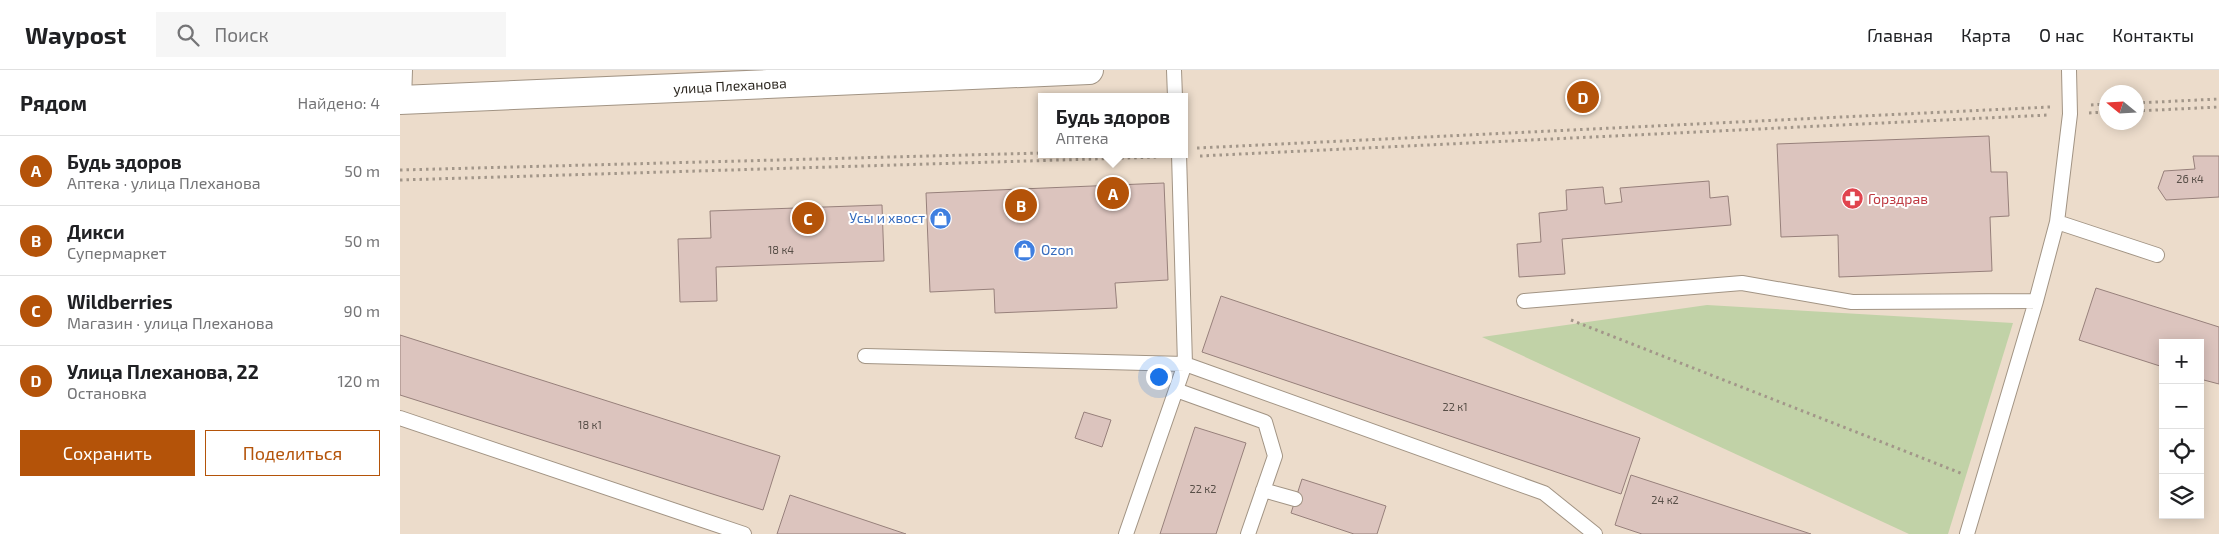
<!DOCTYPE html>
<html lang="ru">
<head>
<meta charset="utf-8">
<style>
	:root { --surface:#fff; --page:#f6f6f6; --text:#202124; --muted:#757577; --line:#e0e0e0; --accent:#b45309 }
	body { margin:0; font-family:"Exo 2",sans-serif; background:var(--page); color:var(--text) }
	.controls { position:absolute; right:15px; bottom:15px; display:grid; overflow:hidden; border-radius:0px; box-shadow:0 2px 12px #0003 }
	.controls button { width:45px; height:45px; display:grid; place-items:center; padding:0; border:0; border-bottom:1px solid var(--line); background:var(--surface); color:var(--text); font:25px sans-serif }
	.compass { position:absolute; left:1699px; top:15px; width:45px; height:45px; border-radius:50%; background:var(--surface); box-shadow:0 2px 12px #0003; rotate:288deg }
	.you { position:absolute; left:758px; top:306px; width:18px; height:18px; margin:-12px; border:4px solid #fff; border-radius:50%; background:#1a73e8; box-shadow:0 0 0 8px #1a73e833 }
	.badge { display:grid; place-items:center; width:32px; height:32px; border-radius:50%; background:var(--accent); color:#fff; font-size:16px; font-weight:700 }
	.pin { position:absolute; translate:-50% -50%; border:2px solid #fff; box-shadow:0 1px 5px #0006 }
	.popup { position:absolute; left:638px; top:23px; width:150px; height:65px; box-sizing:border-box; display:grid; place-content:center; border-radius:0px; background:var(--surface); filter:drop-shadow(0 1px 4px #0005); font-size:16px; white-space:nowrap; color:var(--muted) }
	.popup b { font-size:19px; color:var(--text) }
	.popup::after { content:''; position:absolute; left:50%; top:100%; margin-left:-10px; border:10px solid transparent; border-top-color:var(--surface) }
	.list { margin:0; padding:0; list-style:none }
	h2 { display:flex; justify-content:space-between; align-items:center; height:65px; margin:0; padding:0 20px; font-size:21px }
	h2 small { font-size:16px; font-weight:400; color:var(--muted) }
	.list li { display:grid; grid-template-columns:32px 1fr auto; gap:15px; align-items:center; box-sizing:border-box; height:70px; padding:0 20px; border-top:1px solid var(--line) }
	.list b { display:block; font-size:19px; white-space:nowrap }
	.list p { margin:0; font-size:16px; white-space:nowrap; color:var(--muted) }
	.list em { font-size:16px; font-style:normal; color:var(--muted) }
	.actions { display:flex; gap:10px; padding:15px 20px }
	.actions a { flex:1; padding:11px 0; border:1px solid var(--accent); border-radius:0px; text-align:center; font-size:18px; color:var(--accent) }
	.actions .main { background:var(--accent); color:#fff }
	.icon { flex:none; width:28px; height:28px; fill:none; stroke:currentColor; stroke-width:2; stroke-linecap:round; stroke-linejoin:round }
	.map { position:relative; flex:none; width:1819px; height:464px; overflow:hidden }
	header { display:flex; align-items:center; gap:30px; box-sizing:border-box; height:70px; padding:0 25px; background:var(--surface); border-bottom:1px solid var(--line) }
	header strong { font-size:24px }
	nav { display:flex; gap:28px; margin-inline-start:auto; font-size:18px }
	.search { width:350px; height:45px; background:var(--page); display:flex; align-items:center; gap:12px; box-sizing:border-box; padding:0 18px; border-radius:0px; color:var(--muted); font-size:19px }
	main { display:flex }
	aside { flex:1; background:var(--surface) }
	.map>svg:first-child { display:block }
	.green { fill:#c1d2a7 }
	.building { fill:#dcc4be; stroke:#97807b }
	.lines { fill:none; stroke-linecap:round; stroke-linejoin:round }
	.service-casing { stroke:#a29484; stroke-width:16 }
	.tertiary-casing { stroke:#a29484; stroke-width:30 }
	.path { stroke:#a29689; stroke-width:3; stroke-dasharray:2.5 4; stroke-linecap:butt }
	.service { stroke:#fff; stroke-width:14 }
	.tertiary { stroke:#fff; stroke-width:28 }
	.labels { text-anchor:middle; stroke-width:4; stroke-linejoin:round; paint-order:stroke }
	.number-label { font-size:11px; fill:#574e47 }
	.street-label { font-size:14px; fill:#2b261f; stroke:#fff }
	.health-label { font-size:14px; fill:#be3a42; stroke:#fff; text-anchor:start }
	.shop-label { font-size:14px; fill:#366cbe; stroke:#fff; text-anchor:end }
</style>
</head>
<body>
<header>
<strong>Waypost</strong>
<div class="search"><svg class="icon" aria-label="search" viewBox="0 0 24 24"><circle cx="10" cy="10" r="6"/><path d="M15 15l6 6"/></svg>Поиск</div>
<nav><a>Главная</a><a>Карта</a><a>О нас</a><a>Контакты</a></nav>
</header>
<main>
<aside>
<h2>Рядом<small>Найдено: 4</small></h2>
<ul class="list">
<li><span class="badge">A</span><div><b>Будь здоров</b><p>Аптека · улица Плеханова</p></div><em>50 m</em></li>
<li><span class="badge">B</span><div><b>Дикси</b><p>Супермаркет</p></div><em>50 m</em></li>
<li><span class="badge">C</span><div><b>Wildberries</b><p>Магазин · улица Плеханова</p></div><em>90 m</em></li>
<li><span class="badge">D</span><div><b>Улица Плеханова, 22</b><p>Остановка</p></div><em>120 m</em></li>
</ul>
<div class="actions"><a class="main">Сохранить</a><a>Поделиться</a></div>
</aside>
<div class="map">
<svg width="1819" height="464" viewBox="0 0 1819 464">
	<rect width="100%" height="100%" fill="#ecdccb"/>
	<!-- green -->
	<path class="green" d="M1307 235 1613 253 1548 464H1509L1082 267Z"/>
	<!-- building -->
	<path class="building" d="M1589 66 1591 102H1607L1609 146 1590 147 1592 201 1439 207 1438 165 1381 167 1377 74Z
		M1793 86H1819V127L1766 130 1758 118 1764 101 1795 99Z
		M1309 111 1310 128 1328 126 1331 155 1162 169 1165 204 1119 207 1117 174 1141 172 1139 143 1167 140 1166 120 1203 117 1205 134 1222 132 1220 118Z
		M764 113 768 210 715 213 717 238 595 243 594 219 530 222 526 123Z
		M482 135 484 191 316 197 317 231 280 232 278 169 311 168 310 141Z
		M1696 218 1819 257V314L1800 309V273H1763V297L1679 270Z
		M821 226 1240 368 1221 424 802 282Z
		M0 265 380 386 363 440 0 325Z
		M684 342 711 350 702 377 675 368Z
		M795 357 846 373 816 464H760Z
		M1231 405 1411 464H1242L1215 455Z
		M902 409 986 436 977 464H954L891 443Z
		M390 425 506 464H377Z"/>
	<g class="lines">
		<defs>
			<path id="service" d="M774 0 775 27
				M4 30 5 0
				M1657 152 1757 185
				M1124 231 1342 213 1452 232 1636 231
				M465 286 785 294 1144 423 1195 464
				M776 320 865 352 875 386 848 464
				M0 348 344 464
				M863 420 895 429
				M726 464 785 294 779 84
				M1567 464 1636 231 1657 152 1670 44 1669 0"/>
			<path id="tertiary" d="M0 30 689 0"/>
		</defs>
		<!-- service casing -->
		<use href="#service" class="service-casing"/>
		<!-- tertiary casing -->
		<use href="#tertiary" class="tertiary-casing"/>
		<!-- path -->
		<path class="path" d="M1736 33 1819 29
			M1691 35 1706 34
			M1736 41 1819 37
			M1689 43 1706 42
			M797 78 1650 37
			M800 86 1648 45
			M0 100 642 83
			M0 110 759 87
			M1171 250 1563 404"/>
		<!-- service -->
		<use href="#service" class="service"/>
		<!-- tertiary -->
		<use href="#tertiary" class="tertiary"/>
	</g>
	<!-- icons -->
	<defs>
		<symbol id="pharmacy-disc" viewBox="-11 -11 22 22"><circle r="9.5" fill="#e0444e" stroke="#fff"/><path d="M-2-6h4v4h4v4h-4v4h-4v-4h-4v-4h4Z" fill="#fff"/></symbol>
		<symbol id="shop-disc" viewBox="-11 -11 22 22"><circle r="9.5" fill="#3f7fe0" stroke="#fff"/><path d="M-5-2.5h2.3a2.7 3.5 0 0 1 5.4 0H5L5.5 6h-11ZM-1.5-2.5h3a1.5 2.3 0 0 0-3 0Z" fill="#fff"/></symbol>
	</defs>
	<g fill-rule="evenodd">
		<use href="#pharmacy-disc" x="1440" y="116" width="25" height="25"/>
		<use href="#shop-disc" x="528" y="136" width="25" height="25"/>
		<use href="#shop-disc" x="612" y="168" width="25" height="25"/>
	</g>
	<g class="labels">
		<!-- number labels -->
		<g class="number-label">
			<text x="1790" y="113">26 к4</text>
			<text x="381" y="184">18 к4</text>
			<text x="1055" y="341">22 к1</text>
			<text x="190" y="359">18 к1</text>
			<text x="803" y="423">22 к2</text>
			<text x="1265" y="434">24 к2</text>
		</g>
		<!-- street labels -->
		<g class="street-label">
			<text transform="translate(330 16) rotate(-3)" y="5">улица Плеханова</text>
		</g>
		<!-- health labels -->
		<g class="health-label">
			<text x="1468" y="134">Горздрав</text>
		</g>
		<!-- shop labels -->
		<g class="shop-label">
			<text x="525" y="153">Усы и хвост</text>
			<text x="641" y="185" text-anchor="start">Ozon</text>
		</g>
	</g>
</svg>
<div class="controls">
<button>+</button>
<button>−</button>
<button><svg class="icon" aria-label="locate" viewBox="0 0 24 24"><circle cx="12" cy="12" r="6"/><path d="M12 2v4M12 18v4M2 12h4M18 12h4"/></svg></button>
<button><svg class="icon" aria-label="layers" viewBox="0 0 24 24"><path d="M12 4l9 5-9 5-9-5zM3 14l9 5 9-5"/></svg></button>
</div>
<svg class="compass" viewBox="-18 -18 36 36"><path d="M0-13l5 13h-10z" fill="#e53935"/><path d="M0 13l5-13h-10z" fill="#757577"/></svg>
<div class="you"></div>
<div class="pin badge" style="left:713px;top:123px">A</div>
<div class="popup"><b>Будь здоров</b>Аптека</div>
<div class="pin badge" style="left:621px;top:135px">B</div>
<div class="pin badge" style="left:408px;top:148px">C</div>
<div class="pin badge" style="left:1183px;top:27px">D</div>
</div>
</main>
</body>
</html>
